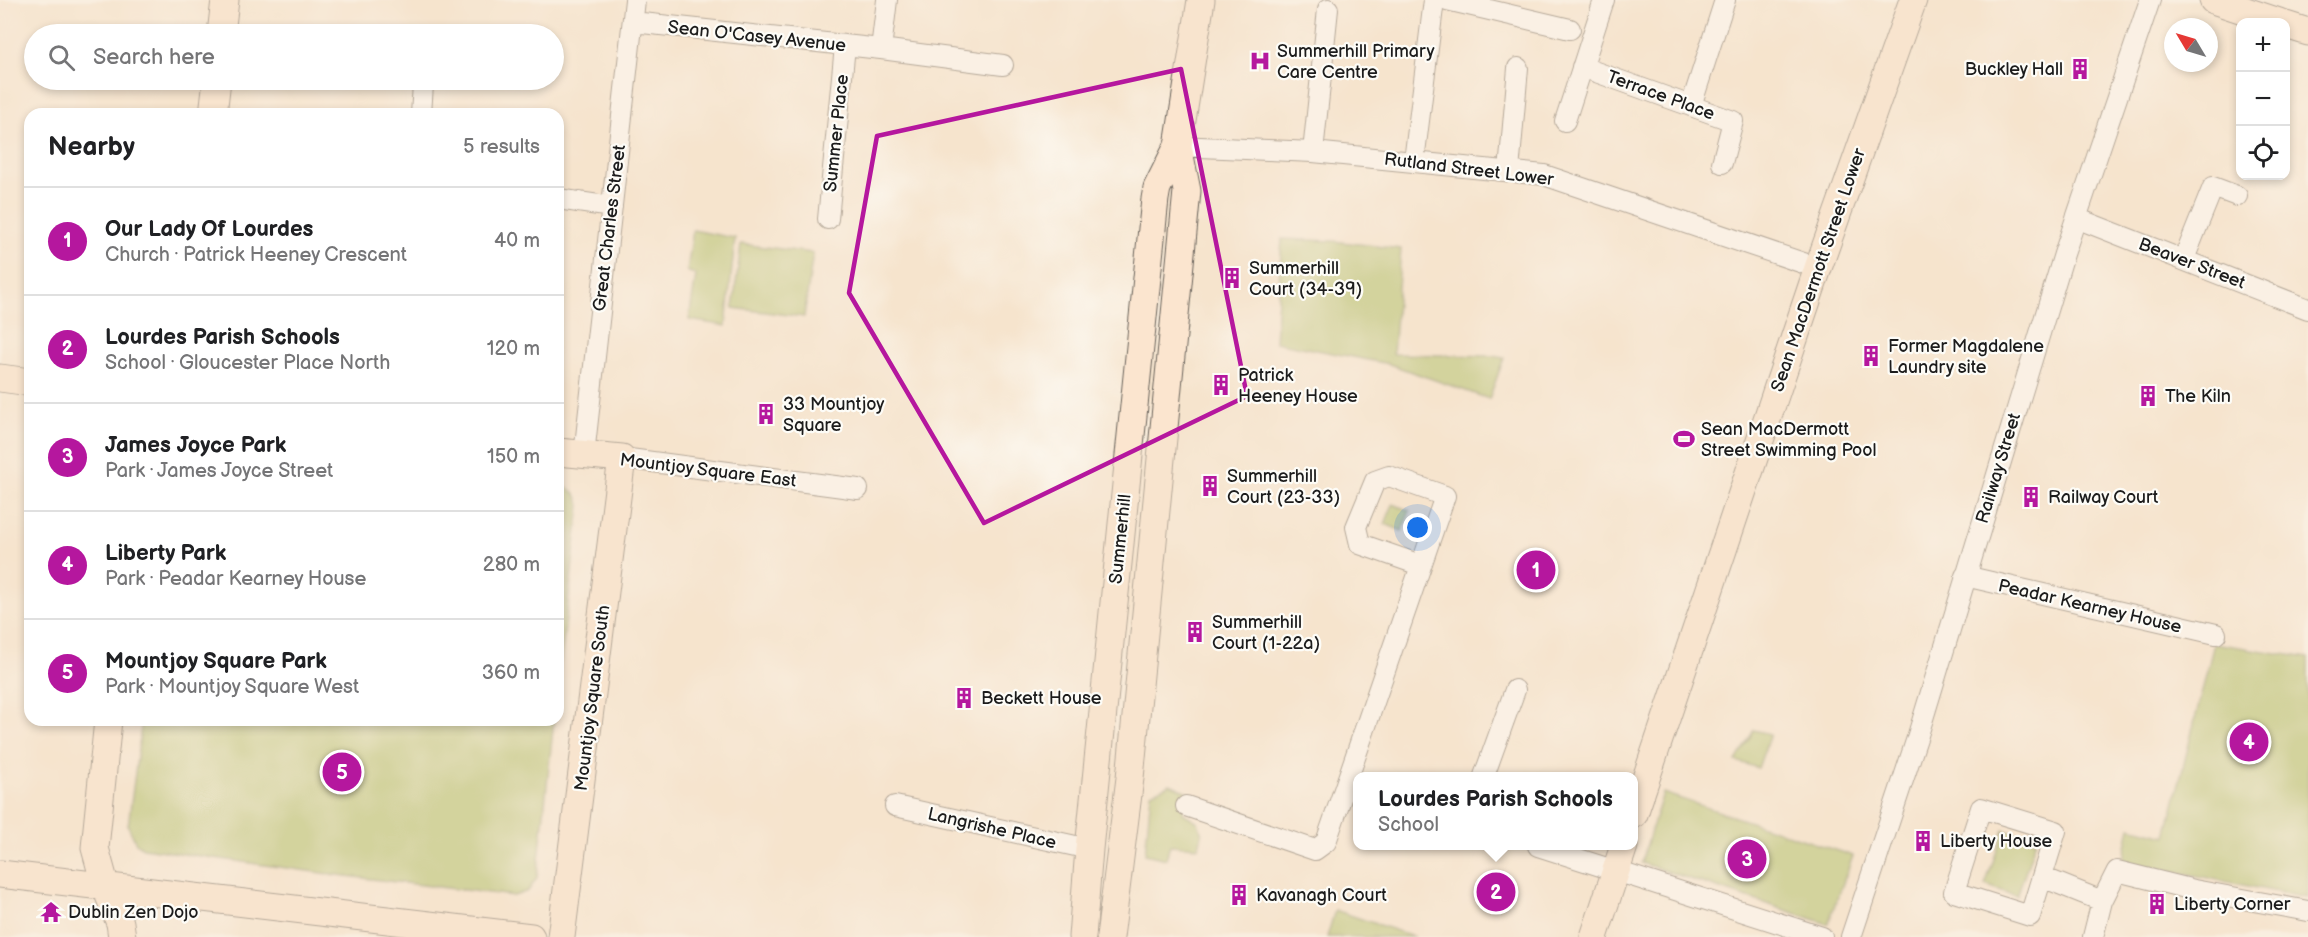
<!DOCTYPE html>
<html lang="en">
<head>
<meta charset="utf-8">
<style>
	:root { --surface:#fff; --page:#f6f6f6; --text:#202124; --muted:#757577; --line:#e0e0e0; --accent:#b5179e }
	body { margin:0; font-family:"Balsamiq Sans",sans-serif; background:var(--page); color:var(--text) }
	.controls { position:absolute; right:18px; top:18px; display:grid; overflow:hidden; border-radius:12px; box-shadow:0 3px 9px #0003 }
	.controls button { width:54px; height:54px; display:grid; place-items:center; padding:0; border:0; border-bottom:2px solid var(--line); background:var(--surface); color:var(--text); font:30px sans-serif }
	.compass { position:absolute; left:2164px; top:18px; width:54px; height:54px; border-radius:50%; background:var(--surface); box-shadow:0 3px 9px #0003; rotate:308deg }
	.you { position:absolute; left:1418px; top:528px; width:21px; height:21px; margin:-15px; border:4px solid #fff; border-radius:50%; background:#1a73e8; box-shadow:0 0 0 9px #1a73e833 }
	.badge { display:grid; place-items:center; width:39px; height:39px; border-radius:50%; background:var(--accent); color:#fff; font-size:20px; font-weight:700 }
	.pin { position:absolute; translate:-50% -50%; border:3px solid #fff; box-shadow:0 2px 6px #0006 }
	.popup { position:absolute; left:1353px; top:772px; width:285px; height:78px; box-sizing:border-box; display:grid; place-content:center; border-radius:12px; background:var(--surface); filter:drop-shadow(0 2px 4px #0005); font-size:20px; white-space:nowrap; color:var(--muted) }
	.popup b { font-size:22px; color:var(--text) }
	.popup::after { content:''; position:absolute; left:50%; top:100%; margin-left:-12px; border:12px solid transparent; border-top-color:var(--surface) }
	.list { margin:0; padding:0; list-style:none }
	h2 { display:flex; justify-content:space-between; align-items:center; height:78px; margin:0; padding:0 24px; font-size:26px }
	h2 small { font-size:20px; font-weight:400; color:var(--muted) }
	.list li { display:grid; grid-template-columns:39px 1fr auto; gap:18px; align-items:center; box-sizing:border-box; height:108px; padding:0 24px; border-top:2px solid var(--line) }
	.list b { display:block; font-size:22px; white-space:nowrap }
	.list p { margin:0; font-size:20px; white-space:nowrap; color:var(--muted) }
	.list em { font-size:20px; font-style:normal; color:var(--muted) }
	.icon { flex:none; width:33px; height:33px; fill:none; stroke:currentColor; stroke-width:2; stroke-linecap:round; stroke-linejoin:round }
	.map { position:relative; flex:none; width:2308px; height:937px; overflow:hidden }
	.search { position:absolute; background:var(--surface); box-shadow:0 3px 9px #0003; left:24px; top:24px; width:540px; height:66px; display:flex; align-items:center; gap:15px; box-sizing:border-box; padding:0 21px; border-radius:33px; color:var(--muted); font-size:22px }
	.panel { position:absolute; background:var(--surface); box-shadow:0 3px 9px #0003; left:24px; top:108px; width:540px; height:618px; border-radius:18px }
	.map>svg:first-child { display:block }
	.green { fill:#a9be63; stroke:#626d40; stroke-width:1.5 }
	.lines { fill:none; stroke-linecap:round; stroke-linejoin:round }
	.street-casing { stroke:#68625a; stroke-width:22 }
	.secondary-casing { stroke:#68625a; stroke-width:29 }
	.street { stroke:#fff; stroke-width:20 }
	.secondary { stroke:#fbe5cf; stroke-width:27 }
	.marked { fill:none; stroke:#b5179e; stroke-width:4.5; stroke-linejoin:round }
	.labels { text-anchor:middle; stroke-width:4.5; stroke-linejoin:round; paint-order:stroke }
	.street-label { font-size:18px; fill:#1c1c1c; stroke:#fdfcf7 }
	.poi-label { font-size:18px; fill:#1c1c1c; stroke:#fdfcf7; text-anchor:start }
</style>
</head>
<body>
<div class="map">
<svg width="2308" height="937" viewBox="0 0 2308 937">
	<rect width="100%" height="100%" fill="#fdfcf7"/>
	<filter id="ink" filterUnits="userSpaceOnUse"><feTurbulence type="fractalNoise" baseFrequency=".0167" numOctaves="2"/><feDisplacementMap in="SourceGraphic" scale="12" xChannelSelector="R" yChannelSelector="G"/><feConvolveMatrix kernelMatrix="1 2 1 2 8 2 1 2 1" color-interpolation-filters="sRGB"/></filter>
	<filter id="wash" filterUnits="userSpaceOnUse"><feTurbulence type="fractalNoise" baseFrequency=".008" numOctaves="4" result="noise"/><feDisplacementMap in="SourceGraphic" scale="24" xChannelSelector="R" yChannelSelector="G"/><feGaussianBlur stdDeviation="1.35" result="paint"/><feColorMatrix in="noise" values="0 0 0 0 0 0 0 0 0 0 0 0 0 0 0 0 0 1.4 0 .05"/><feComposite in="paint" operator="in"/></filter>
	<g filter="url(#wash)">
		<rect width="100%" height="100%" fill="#f6e4cd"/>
		<!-- green -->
		<path class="green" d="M693 230 735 238 726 326 689 320 696 275 687 271Z
			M1282 239 1333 241 1401 249 1393 354 1493 356 1504 358 1489 399 1389 364 1275 342Z
			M741 244 813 253 804 317 733 308Z
			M558 487C571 488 578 492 580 506L558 682Z
			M1393 504 1410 511 1402 531 1385 524Z
			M2214 643 2308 658V898L2123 861 2130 827 2166 836Z
			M142 720H554L537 878 528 891 514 896 329 874 143 848 136 843 128 826Z
			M1754 730 1770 734 1758 768 1736 761Z
			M1170 784 1186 791 1183 813 1198 822 1202 834 1199 847 1170 845 1166 859 1145 854 1151 793Z
			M1663 793 1853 856 1828 924 1641 863Z
			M2004 830 2036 840 2017 896 1985 885Z
			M1335 910 1409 935 1415 937H1327Z"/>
	</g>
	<g filter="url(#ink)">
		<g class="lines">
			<defs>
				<path id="street" d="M1447 0 1570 29
					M633 22 881 49 1003 65
					M881 49 887 0
					M1582 67 1733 121 1722 163
					M1691 106 1725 0
					M421 114 423 85
					M1565 121 1604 0
					M1178 146 1313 152 1544 175 1818 268
					M1313 152 1328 9
					M1414 161 1434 0
					M1509 171 1518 68
					M558 199 612 207
					M2076 218 2308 309
					M828 219 845 46
					M2184 259 2213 187 2237 196
					M584 455 635 0
					M622 458 858 489
					M1965 576 2216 634
					M1484 776 1515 690
					M895 806 1089 849
					M1186 806 1315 850 1326 842 1445 496 1389 476 1375 481 1356 527 1360 544 1420 565
					M1981 808 2056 831 2030 916 1954 892Z
					M1538 846 1822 937
					M2042 877 2102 901 2093 937
					M2102 901 2117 871 2194 890 2308 911
					M1851 937 1918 735 2064 254 2150 0"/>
				<path id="secondary" d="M2213 0 2279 22
					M2286 25 2308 32
					M221 34 225 0
					M213 114 217 80
					M0 378 30 382
					M558 452 622 458 561 937
					M108 720 95 848 106 888 120 923 122 937
					M1634 814 1818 268 1913 0
					M0 874 531 937
					M1082 937 1089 849 1155 199 1157 188 1178 146 1201 0
					M1110 937 1130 778 1187 191 1178 146
					M1594 937 1624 846"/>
			</defs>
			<!-- street casing -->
			<use href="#street" class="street-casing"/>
			<!-- secondary casing -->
			<use href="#secondary" class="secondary-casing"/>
			<!-- street -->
			<use href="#street" class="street"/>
			<!-- secondary -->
			<use href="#secondary" class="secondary"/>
		</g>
	</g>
	<!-- marked area -->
	<path d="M0 0H2308V937H0ZM1181 69 1247 396 984 523 849 293 877 136Z" fill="#f6e4cd" fill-opacity=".55" fill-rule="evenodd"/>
	<path class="marked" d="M1181 69 1247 396 984 523 849 293 877 136Z"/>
	<!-- icons -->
	<defs>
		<symbol id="hospital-bare" viewBox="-9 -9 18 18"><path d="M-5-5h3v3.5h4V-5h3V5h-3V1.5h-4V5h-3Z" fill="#b5179e" stroke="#fdfcf7" stroke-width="2.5" paint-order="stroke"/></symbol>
		<symbol id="building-bare" viewBox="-9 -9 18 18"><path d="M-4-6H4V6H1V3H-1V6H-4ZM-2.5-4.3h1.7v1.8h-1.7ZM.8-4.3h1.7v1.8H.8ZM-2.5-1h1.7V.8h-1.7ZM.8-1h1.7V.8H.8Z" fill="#b5179e" stroke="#fdfcf7" stroke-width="2.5" paint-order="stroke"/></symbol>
		<symbol id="stadium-bare" viewBox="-9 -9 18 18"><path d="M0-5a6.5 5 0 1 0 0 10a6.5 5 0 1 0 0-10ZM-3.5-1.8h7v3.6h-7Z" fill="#b5179e" stroke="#fdfcf7" stroke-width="2.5" paint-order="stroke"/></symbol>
		<symbol id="temple-bare" viewBox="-9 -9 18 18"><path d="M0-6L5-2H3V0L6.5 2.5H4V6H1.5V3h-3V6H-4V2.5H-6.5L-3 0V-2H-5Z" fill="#b5179e" stroke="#fdfcf7" stroke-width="2.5" paint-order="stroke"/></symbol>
	</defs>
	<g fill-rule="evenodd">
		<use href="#hospital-bare" x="1245" y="46" width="30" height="30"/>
		<use href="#building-bare" x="2065" y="54" width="30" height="30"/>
		<use href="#building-bare" x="1217" y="263" width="30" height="30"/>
		<use href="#building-bare" x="1856" y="341" width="30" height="30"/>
		<use href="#building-bare" x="1206" y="370" width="30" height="30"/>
		<use href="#building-bare" x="2133" y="381" width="30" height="30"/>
		<use href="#building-bare" x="751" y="399" width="30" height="30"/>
		<use href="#stadium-bare" x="1669" y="424" width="30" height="30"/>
		<use href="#building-bare" x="1195" y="471" width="30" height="30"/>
		<use href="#building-bare" x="2016" y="482" width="30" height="30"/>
		<use href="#building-bare" x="1180" y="617" width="30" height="30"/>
		<use href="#building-bare" x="949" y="683" width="30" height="30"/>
		<use href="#building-bare" x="1908" y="826" width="30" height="30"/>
		<use href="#building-bare" x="1224" y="880" width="30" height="30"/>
		<use href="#building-bare" x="2142" y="889" width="30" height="30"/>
		<use href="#temple-bare" x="36" y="897" width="30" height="30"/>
	</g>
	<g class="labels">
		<!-- street labels -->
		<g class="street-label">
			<text transform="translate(757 36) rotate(6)" y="6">Sean O'Casey Avenue</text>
			<text transform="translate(1661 95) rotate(20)" y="6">Terrace Place</text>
			<text transform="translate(836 133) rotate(-84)" y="6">Summer Place</text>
			<text transform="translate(1469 169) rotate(7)" y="6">Rutland Street Lower</text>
			<text transform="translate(609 228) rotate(-83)" y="6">Great Charles Street</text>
			<text transform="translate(2192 263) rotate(21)" y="6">Beaver Street</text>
			<text transform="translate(1818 270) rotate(-71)" y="6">Sean MacDermott Street Lower</text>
			<text transform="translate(1998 468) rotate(-73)" y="6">Railway Street</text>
			<text transform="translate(708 470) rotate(7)" y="6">Mountjoy Square East</text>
			<text transform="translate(1120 539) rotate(-84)" y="6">Summerhill</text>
			<text transform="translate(2090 606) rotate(13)" y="6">Peadar Kearney House</text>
			<text transform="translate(592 698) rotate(-83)" y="6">Mountjoy Square South</text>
			<text transform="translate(992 828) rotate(13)" y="6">Langrishe Place</text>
		</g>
		<!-- poi labels -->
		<g class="poi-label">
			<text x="1277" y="57">Summerhill Primary<tspan x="1277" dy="21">Care Centre</tspan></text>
			<text x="2063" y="75" text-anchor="end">Buckley Hall</text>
			<text x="1249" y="274">Summerhill<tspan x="1249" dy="21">Court (34-39)</tspan></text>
			<text x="1888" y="352">Former Magdalene<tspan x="1888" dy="21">Laundry site</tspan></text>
			<text x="1238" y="381">Patrick<tspan x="1238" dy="21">Heeney House</tspan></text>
			<text x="2165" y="402">The Kiln</text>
			<text x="783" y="410">33 Mountjoy<tspan x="783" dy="21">Square</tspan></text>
			<text x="1701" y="435">Sean MacDermott<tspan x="1701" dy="21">Street Swimming Pool</tspan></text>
			<text x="1227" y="482">Summerhill<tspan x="1227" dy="21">Court (23-33)</tspan></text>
			<text x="2048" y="503">Railway Court</text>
			<text x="1212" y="628">Summerhill<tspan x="1212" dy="21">Court (1-22a)</tspan></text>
			<text x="981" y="704">Beckett House</text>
			<text x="1940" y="847">Liberty House</text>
			<text x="1256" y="901">Kavanagh Court</text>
			<text x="2174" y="910">Liberty Corner</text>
			<text x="68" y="918">Dublin Zen Dojo</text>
		</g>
	</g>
</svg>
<div class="controls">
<button>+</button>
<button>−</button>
<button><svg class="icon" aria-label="locate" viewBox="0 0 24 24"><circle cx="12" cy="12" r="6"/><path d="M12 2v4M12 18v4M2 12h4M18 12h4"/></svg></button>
</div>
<svg class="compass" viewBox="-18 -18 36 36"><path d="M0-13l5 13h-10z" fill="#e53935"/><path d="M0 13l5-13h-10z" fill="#757577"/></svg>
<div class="you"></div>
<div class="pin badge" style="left:1536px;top:570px">1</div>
<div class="pin badge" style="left:1496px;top:892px">2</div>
<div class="popup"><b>Lourdes Parish Schools</b>School</div>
<div class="pin badge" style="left:1747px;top:859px">3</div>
<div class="pin badge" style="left:2249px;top:742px">4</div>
<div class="pin badge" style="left:342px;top:772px">5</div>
<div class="search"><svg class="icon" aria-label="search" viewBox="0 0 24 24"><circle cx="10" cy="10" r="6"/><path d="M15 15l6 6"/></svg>Search here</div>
<section class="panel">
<h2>Nearby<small>5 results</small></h2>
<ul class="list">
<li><span class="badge">1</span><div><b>Our Lady Of Lourdes</b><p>Church · Patrick Heeney Crescent</p></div><em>40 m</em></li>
<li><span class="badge">2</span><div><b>Lourdes Parish Schools</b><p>School · Gloucester Place North</p></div><em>120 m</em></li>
<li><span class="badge">3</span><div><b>James Joyce Park</b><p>Park · James Joyce Street</p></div><em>150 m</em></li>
<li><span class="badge">4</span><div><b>Liberty Park</b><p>Park · Peadar Kearney House</p></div><em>280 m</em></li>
<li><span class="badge">5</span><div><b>Mountjoy Square Park</b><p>Park · Mountjoy Square West</p></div><em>360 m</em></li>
</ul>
</section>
</div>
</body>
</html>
